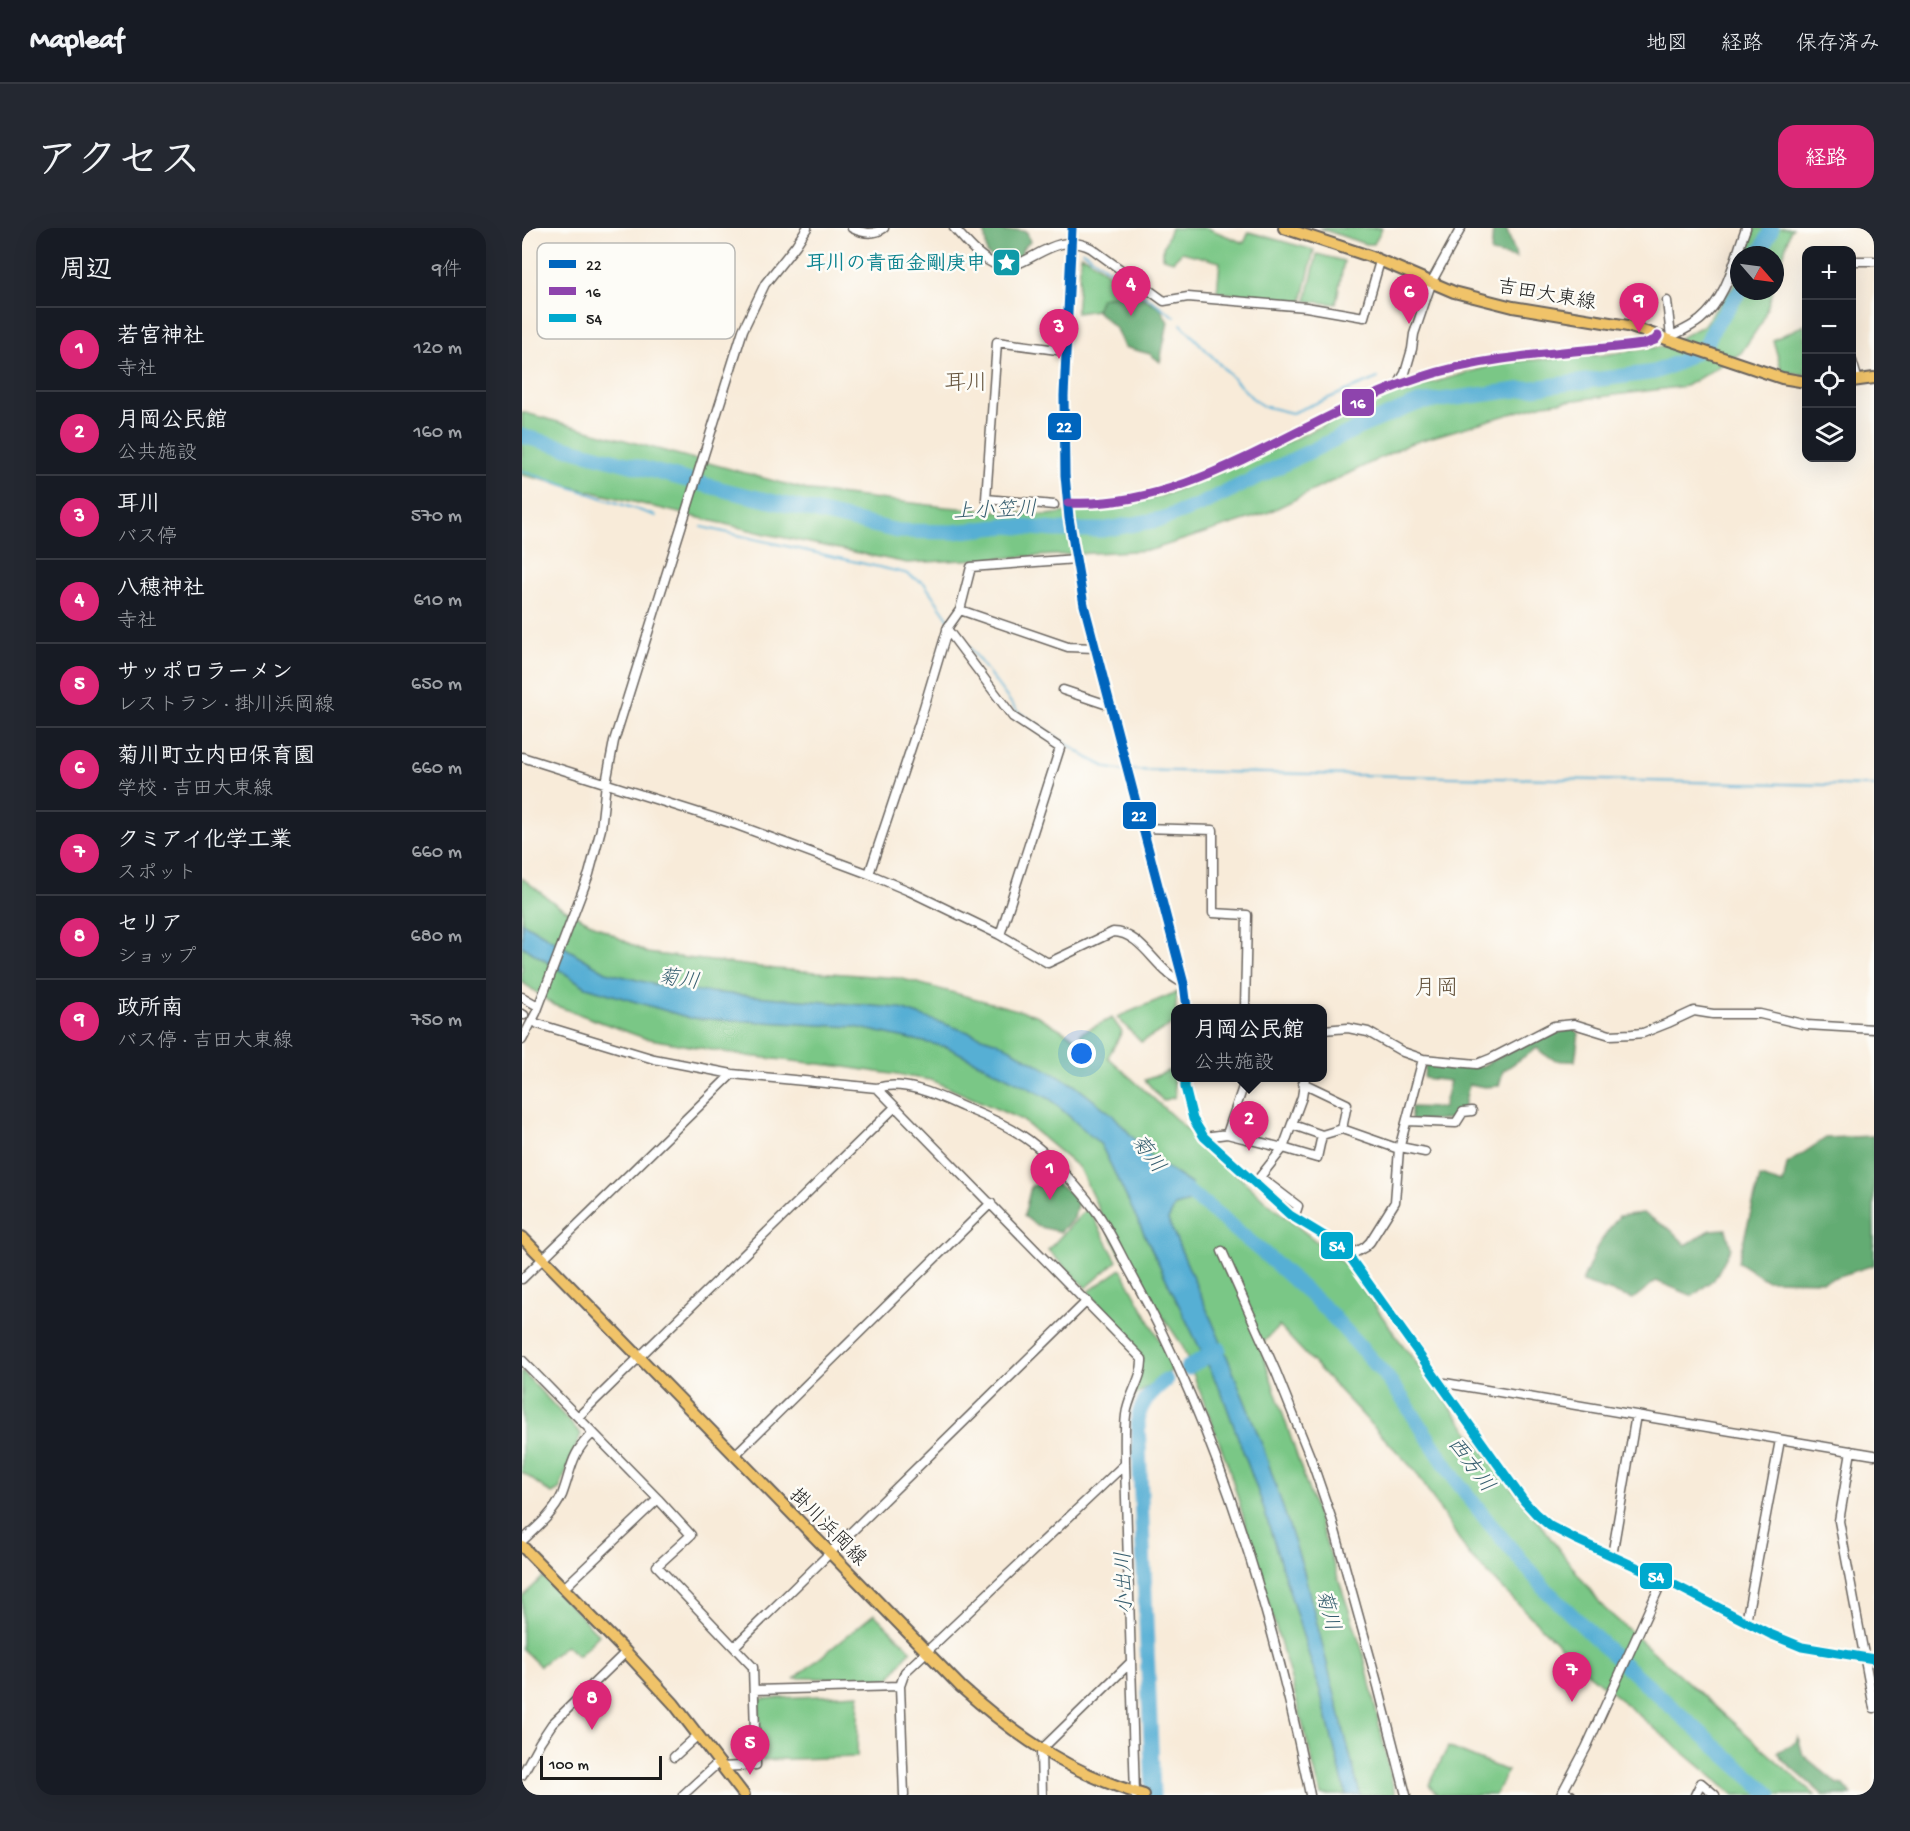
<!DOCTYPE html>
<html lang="ja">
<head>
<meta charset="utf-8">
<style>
	:root { --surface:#171b24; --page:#242831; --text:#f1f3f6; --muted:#9ea1a6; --line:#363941; --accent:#db2777 }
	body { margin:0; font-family:"Gochi Hand","Klee One",sans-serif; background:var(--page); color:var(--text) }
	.controls { position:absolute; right:18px; top:18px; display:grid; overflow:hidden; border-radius:12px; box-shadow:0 6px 24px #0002 }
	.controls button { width:54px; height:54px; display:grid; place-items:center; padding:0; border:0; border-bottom:2px solid var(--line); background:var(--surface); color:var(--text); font:30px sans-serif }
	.compass { position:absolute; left:1208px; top:18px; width:54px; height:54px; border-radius:50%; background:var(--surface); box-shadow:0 6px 24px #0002; rotate:118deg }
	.scale { position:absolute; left:18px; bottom:15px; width:122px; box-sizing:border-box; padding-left:6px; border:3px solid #1c1c1c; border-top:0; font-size:16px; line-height:21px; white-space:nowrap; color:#1c1c1c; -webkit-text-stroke:4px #fdfcf7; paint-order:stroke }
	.you { position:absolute; left:560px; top:826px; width:21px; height:21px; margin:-15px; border:4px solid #fff; border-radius:50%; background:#1a73e8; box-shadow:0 0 0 9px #1a73e833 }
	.badge { display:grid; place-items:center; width:39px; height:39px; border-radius:50%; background:var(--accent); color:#fff; font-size:20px; font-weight:700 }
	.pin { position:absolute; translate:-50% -50px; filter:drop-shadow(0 2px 3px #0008) }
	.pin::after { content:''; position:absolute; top:32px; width:21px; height:18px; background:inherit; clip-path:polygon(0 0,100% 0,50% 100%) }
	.popup { position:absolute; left:649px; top:776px; width:156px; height:78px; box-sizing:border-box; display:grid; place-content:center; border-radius:12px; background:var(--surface); filter:drop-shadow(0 2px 4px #0005); font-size:20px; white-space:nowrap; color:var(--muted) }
	.popup b { font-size:22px; color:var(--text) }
	.popup::after { content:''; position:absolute; left:50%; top:100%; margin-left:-12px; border:12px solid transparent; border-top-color:var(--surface) }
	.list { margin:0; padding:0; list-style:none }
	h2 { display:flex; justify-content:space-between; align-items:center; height:78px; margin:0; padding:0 24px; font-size:26px }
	h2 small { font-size:20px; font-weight:400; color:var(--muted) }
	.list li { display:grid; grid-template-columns:39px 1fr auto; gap:18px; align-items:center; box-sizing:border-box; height:84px; padding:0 24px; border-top:2px solid var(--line) }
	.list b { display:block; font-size:22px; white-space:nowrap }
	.list p { margin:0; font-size:20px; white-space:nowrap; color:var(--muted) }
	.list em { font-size:20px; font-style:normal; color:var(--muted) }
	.icon { flex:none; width:33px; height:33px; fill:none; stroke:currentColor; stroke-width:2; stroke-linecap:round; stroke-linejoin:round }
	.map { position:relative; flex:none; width:1352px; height:1567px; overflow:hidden; border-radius:18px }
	header { display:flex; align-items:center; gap:36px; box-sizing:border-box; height:84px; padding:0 30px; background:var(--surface); border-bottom:2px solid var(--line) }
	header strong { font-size:28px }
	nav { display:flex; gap:33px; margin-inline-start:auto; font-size:21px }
	.intro { display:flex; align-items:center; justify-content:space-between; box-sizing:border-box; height:144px; padding:0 36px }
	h1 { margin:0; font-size:42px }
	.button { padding:15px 27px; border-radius:18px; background:var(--accent); color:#fff; font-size:21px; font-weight:700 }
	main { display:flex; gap:36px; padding:0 36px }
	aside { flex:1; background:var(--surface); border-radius:18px; box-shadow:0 6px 24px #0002 }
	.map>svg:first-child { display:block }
	.green { fill:#7ac786; stroke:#4b7251; stroke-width:1.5 }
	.forest { fill:#63ac73; stroke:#406448; stroke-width:1.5 }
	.water { fill:#56afd4; stroke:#396678; stroke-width:1.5 }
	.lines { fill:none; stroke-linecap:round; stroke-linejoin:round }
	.stream { stroke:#56afd4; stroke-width:2 }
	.river { stroke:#56afd4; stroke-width:15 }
	.minor-casing { stroke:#69645e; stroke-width:11 }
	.major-casing { stroke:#69645e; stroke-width:14 }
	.minor { stroke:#fff; stroke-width:8 }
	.major { stroke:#f0c369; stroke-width:10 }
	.bus-1-casing { stroke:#fdfcf7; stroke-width:14 }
	.bus-2-casing { stroke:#fdfcf7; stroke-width:14 }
	.bus-3-casing { stroke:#fdfcf7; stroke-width:14 }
	.bus-1 { stroke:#0065bd; stroke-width:9 }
	.bus-2 { stroke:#8e44ad; stroke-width:9 }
	.bus-3 { stroke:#00a9ce; stroke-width:9 }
	.labels { text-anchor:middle; stroke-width:5; stroke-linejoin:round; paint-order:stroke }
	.culture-label { font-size:20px; font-weight:bold; fill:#0d838f; stroke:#fdfcf7; text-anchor:end }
	.street-label { font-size:20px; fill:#1c1c1c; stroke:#fdfcf7 }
	.water-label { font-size:21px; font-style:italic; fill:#365e6f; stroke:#fdfcf7 }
	.quarter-label { font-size:22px; fill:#625039; stroke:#fdfcf7 }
	.key { fill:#fdfcf7; stroke:#bab9b5; stroke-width:1.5 }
	.key-label { font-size:16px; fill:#1c1c1c }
	.line-badge { stroke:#fdfcf7; stroke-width:2 }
	.badge-label { font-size:16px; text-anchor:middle; font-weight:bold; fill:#fff }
</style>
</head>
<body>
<header>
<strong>Mapleaf</strong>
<nav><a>地図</a><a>経路</a><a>保存済み</a></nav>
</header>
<div class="intro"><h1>アクセス</h1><a class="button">経路</a></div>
<main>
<aside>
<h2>周辺<small>9件</small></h2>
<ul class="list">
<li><span class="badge">1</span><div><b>若宮神社</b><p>寺社</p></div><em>120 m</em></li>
<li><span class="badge">2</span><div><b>月岡公民館</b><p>公共施設</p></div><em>160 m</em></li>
<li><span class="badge">3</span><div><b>耳川</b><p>バス停</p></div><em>570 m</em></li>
<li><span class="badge">4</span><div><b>八穂神社</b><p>寺社</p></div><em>610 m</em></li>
<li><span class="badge">5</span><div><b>サッポロラーメン</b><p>レストラン · 掛川浜岡線</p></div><em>650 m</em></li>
<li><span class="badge">6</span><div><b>菊川町立内田保育園</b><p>学校 · 吉田大東線</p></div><em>660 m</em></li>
<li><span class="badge">7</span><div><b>クミアイ化学工業</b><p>スポット</p></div><em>660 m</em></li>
<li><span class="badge">8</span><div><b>セリア</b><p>ショップ</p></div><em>680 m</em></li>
<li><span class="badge">9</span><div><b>政所南</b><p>バス停 · 吉田大東線</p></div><em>750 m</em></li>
</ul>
</aside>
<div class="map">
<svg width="1352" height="1567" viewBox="0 0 1352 1567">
	<rect width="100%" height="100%" fill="#fdfcf7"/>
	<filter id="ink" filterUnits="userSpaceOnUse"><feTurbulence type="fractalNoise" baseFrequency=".0167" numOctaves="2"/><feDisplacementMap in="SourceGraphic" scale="12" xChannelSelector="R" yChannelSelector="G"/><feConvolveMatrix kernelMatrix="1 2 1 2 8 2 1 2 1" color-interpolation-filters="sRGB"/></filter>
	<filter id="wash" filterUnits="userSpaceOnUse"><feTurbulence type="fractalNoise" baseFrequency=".008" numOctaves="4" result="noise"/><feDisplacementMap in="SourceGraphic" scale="24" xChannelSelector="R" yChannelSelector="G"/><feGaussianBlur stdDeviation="1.35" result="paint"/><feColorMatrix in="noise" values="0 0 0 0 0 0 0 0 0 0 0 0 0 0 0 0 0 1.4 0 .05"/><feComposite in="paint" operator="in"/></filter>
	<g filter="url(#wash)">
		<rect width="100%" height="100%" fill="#f8ebd9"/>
		<!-- green -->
		<path class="green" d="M649 0H685L722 15 727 4 792 22 780 74 695 64 698 34 660 24 651 33 641 30V20Z
			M797 0H860L852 16H843Z
			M1233 0H1271L1268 3 1253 58V27H1223Z
			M795 26 822 33 814 76 784 73Z
			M559 27 566 30 612 65 580 70 574 82 554 85Z
			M1217 42V63H1251L1240 94 1219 125 1164 158 1022 176 887 216 745 285 629 322 385 335 244 306 0 247V184L289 263 424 279 525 287 596 277 637 269 655 262 747 223 858 170 982 134 1080 127 1142 118 1181 98 1212 56Z
			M1282 97 1284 111V147L1260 144 1251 112Z
			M0 650 35 677 125 725 254 741 377 750 514 787 574 822 558 810 559 805 590 790 600 804 586 829 747 976 824 1037 877 1112 1082 1380 1293 1567H1212L1057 1437 947 1327 894 1244 757 1098 738 1118 841 1424 873 1567H799L768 1448 706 1237 660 1117 597 1024 557 940 500 892 409 852 316 838 225 828 122 810 32 777 0 754Z
			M655 764 653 795 619 814 595 789Z
			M651 841 653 869 641 873 623 852Z
			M566 979 595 1033 564 1060 526 1022Z
			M599 1041 653 1140 611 1169 620 1131 566 1064Z
			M0 1143 59 1206 37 1262 30 1266 0 1244Z
			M21 1349 77 1407 56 1428 44 1417 18 1438 0 1421V1369Z
			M352 1386 389 1422 367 1451 273 1450Z
			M337 1466 335 1529 239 1532 237 1471Z
			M926 1519 985 1543 973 1567H916L907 1557Z"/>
		<!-- forest -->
		<path class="forest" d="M462 0H482L483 4 497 2 505 4 508 14 500 21V27L492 32 477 34 465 26Z
			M971 0H984L995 30 969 25Z
			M612 65 638 79 646 94 638 134 628 126 602 119 594 101 574 82 579 70Z
			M1051 801 1057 805 1053 833C1036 834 1027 832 1015 820L981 843 977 858 962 859 947 856 942 879 931 891 889 893V879L921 880 928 853 902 850 903 836 936 839 960 838 1015 809Z
			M1352 908V1037L1302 1053 1244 1052 1216 1034 1238 949 1261 956 1265 936 1304 910Z
			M531 954 545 962 556 972 552 990 538 1004 515 998 502 988 509 958Z
			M1121 985 1149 1002 1164 1017 1188 1002 1204 1001 1209 1020 1193 1050 1171 1068 1134 1053 1111 1071 1060 1054 1076 1017 1097 988Z
			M1276 1509 1281 1527 1316 1556 1322 1557 1330 1567H1301L1260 1531 1255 1524 1273 1515Z"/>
		<!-- water -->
		<path class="water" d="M0 694 84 744 150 761 376 780 478 815 552 857 592 888 628 929 669 956 668 974 653 978 646 992 702 1121 741 1219 781 1340 838 1567H824L798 1463 739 1272 700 1166 579 917 528 871 425 819 333 799 168 790 64 759 0 718Z"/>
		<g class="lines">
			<!-- stream -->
			<path class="stream" d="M561 23 653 89
				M659 96 733 173 741 178 770 185 856 150
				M0 243 134 288
				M180 299 383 345 402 355 428 393
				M431 397 495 483 566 530 586 540 602 543
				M608 542 1352 558"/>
			<!-- river -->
			<path class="river" d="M1237 27 1250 0
				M0 208 210 264 376 303 431 304 485 298 534 302H580L640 291 678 277 838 199 896 175 1133 144 1157 134 1184 117 1191 101 1218 63
				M650 957 661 961 684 977 744 1027 805 1082 864 1148 880 1170 933 1251 967 1295 1025 1363 1087 1423 1248 1567
				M665 1140 697 1121
				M631 1567 616 1193C617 1175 631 1163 644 1152"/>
		</g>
	</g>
	<g filter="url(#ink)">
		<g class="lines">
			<defs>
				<path id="minor" d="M330 0C342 6 352 7 362 0
					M432 0C444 13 458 31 475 37 503 47 529 0 569 20L642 73 666 69 784 79 842 89 858 33
					M550 0 542 168 543 247 547 290 562 377 662 756 665 780
					M1330 33H1352
					M1145 73 1149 109
					M1144 111C1155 105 1168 100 1178 92 1206 69 1212 32 1224 0
					M1330 133 1336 153
					M876 157 883 145 890 121 892 106 910 53 939 0
					M546 275C672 282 782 187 897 150 969 126 1048 125 1122 116L1133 112 1136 108
					M532 277 464 271 475 114 543 123
					M438 382 546 419 573 420
					M425 401 491 489 538 520 478 707
					M541 462 589 478
					M0 529 215 597 347 646 387 663 478 707 526 735 591 704C615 704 629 731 646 745 650 749 656 752 662 756
					M620 600 691 602V685L725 687 723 780
					M347 646 397 496 426 399 438 382 449 339 554 331
					M0 769 16 778
					M0 786 2 787
					M16 796 132 831 210 846 355 860C382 851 417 868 441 879 466 889 492 900 513 917 531 931 560 964 574 983 588 1002 598 1026 610 1047 698 1206 752 1389 788 1567
					M801 802 826 800 846 804 881 824 901 831 955 836 970 830 1032 798 1052 796 1088 807 1110 806 1121 805 1146 795 1172 783 1191 786H1238L1285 797 1352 801
					M0 812 14 785 67 646 79 601 84 555 92 513 221 102 243 56 274 17 285 0
					M663 850V859L671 891 682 909 768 987 806 1010 827 1028 1002 1273 1014 1286 1028 1298 1055 1312 1141 1351 1248 1406 1280 1419 1352 1431
					M781 855 825 876 820 901 877 921
					M355 860 620 1131C621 1150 606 1168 604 1187 602 1203 603 1220 603 1236L613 1567
					M885 893 934 895 941 884 950 883
					M771 897 800 907 820 901
					M705 906 761 920 780 869 783 850
					M682 909 705 906 724 850
					M878 919 903 924
					M772 990 776 978 738 949 761 920 795 930 800 907
					M700 1023 754 1144 789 1231 810 1292 856 1458 884 1567
					M827 1028 843 1019 848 1014 873 974 877 921 901 831
					M0 1051 210 846
					M0 1132 136 1271 169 1307 135 1338 231 1439 234 1537 200 1539
					M917 1154 1352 1227
					M56 1189 373 879
					M1329 1223 1317 1293 1352 1480
					M212 1228 469 975
					M0 1313C14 1300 32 1285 40 1267 50 1241 48 1226 71 1205
					M1090 1328 1114 1187
					M42 1360 136 1271
					M1224 1394 1258 1212
					M212 1419 565 1073
					M232 1462 378 1458
					M152 1529 176 1507
					M0 1547 18 1514 30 1496 104 1424
					M1041 1563 1049 1567
					M161 1567 197 1534
					M382 1567 378 1458 383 1444 603 1236
					M520 1567 519 1522 609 1434
					M1039 1567 1064 1520 1141 1351
					M1173 1567 1179 1555 1193 1567"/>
				<path id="major" d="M762 0 850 29 932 64 991 79 1106 98 1260 150 1284 154
					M1330 153 1352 150
					M0 1009 439 1459C495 1509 549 1546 622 1567
					M0 1318 104 1424 152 1476 222 1567"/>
			</defs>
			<!-- minor casing -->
			<use href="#minor" class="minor-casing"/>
			<!-- major casing -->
			<use href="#major" class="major-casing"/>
			<!-- minor -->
			<use href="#minor" class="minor"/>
			<!-- major -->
			<use href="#major" class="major"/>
			<defs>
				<path id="bus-1" d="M550 0 542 168 543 247 547 290 562 377 662 756 665 780"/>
				<path id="bus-2" d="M546 275C672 282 782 187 897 150 969 126 1048 125 1122 116L1133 112 1136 108"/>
				<path id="bus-3" d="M663 850V859L671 891 682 909 768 987 806 1010 827 1028 1002 1273 1014 1286 1028 1298 1055 1312 1141 1351 1248 1406 1280 1419 1352 1431"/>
			</defs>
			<!-- bus-1 casing -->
			<use href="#bus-1" class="bus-1-casing"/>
			<!-- bus-2 casing -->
			<use href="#bus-2" class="bus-2-casing"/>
			<!-- bus-3 casing -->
			<use href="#bus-3" class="bus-3-casing"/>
			<!-- bus-1 -->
			<use href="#bus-1" class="bus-1"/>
			<!-- bus-2 -->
			<use href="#bus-2" class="bus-2"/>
			<!-- bus-3 -->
			<use href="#bus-3" class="bus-3"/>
		</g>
	</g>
	<!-- icons -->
	<defs>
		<symbol id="sight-square" viewBox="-11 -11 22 22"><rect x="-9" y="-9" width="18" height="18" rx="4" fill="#0f9aa8" stroke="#fdfcf7"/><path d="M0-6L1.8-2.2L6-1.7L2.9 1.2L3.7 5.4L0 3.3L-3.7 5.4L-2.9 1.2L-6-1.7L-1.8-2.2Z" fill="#fff"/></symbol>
	</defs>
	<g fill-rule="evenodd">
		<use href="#sight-square" x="468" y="18" width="33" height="33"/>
	</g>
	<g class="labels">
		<!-- culture labels -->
		<g class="culture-label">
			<text x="464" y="41">耳川の青面金剛庚申</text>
		</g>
		<!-- street labels -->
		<g class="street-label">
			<text transform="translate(1025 65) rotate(10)" y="7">吉田大東線</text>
			<text transform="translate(307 1298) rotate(45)" y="7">掛川浜岡線</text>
		</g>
		<!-- water labels -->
		<g class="water-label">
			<text transform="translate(473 281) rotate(-2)" y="7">上小笠川</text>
			<text transform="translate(157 750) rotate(8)" y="7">菊川</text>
			<text transform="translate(627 925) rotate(53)" y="7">菊川</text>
			<text transform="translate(950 1236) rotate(53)" y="7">西方川</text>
			<text transform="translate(601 1355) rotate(-92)" y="7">小出川</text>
			<text transform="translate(807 1382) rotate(75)" y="7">菊川</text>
		</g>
		<!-- quarter labels -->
		<g class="quarter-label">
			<text x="444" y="161">耳川</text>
			<text x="914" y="766">月岡</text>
		</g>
	</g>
	<!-- legend -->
	<rect x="15" y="15" width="198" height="96" rx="9" class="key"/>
	<rect x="27" y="32" width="27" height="8" fill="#0065bd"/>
	<rect x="27" y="59" width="27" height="8" fill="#8e44ad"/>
	<rect x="27" y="86" width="27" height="8" fill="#00a9ce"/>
	<g class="key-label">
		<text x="64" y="42">22</text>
		<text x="64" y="69">16</text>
		<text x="64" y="96">54</text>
	</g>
	<g class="line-badge">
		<rect x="819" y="160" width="34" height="29" rx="6" fill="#8e44ad"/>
		<rect x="525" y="184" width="35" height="29" rx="6" fill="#0065bd"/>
		<rect x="600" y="573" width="35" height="29" rx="6" fill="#0065bd"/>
		<rect x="798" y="1003" width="34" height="29" rx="6" fill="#00a9ce"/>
		<rect x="1117" y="1334" width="34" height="28" rx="6" fill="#00a9ce"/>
	</g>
	<g class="badge-label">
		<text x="836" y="180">16</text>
		<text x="542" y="204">22</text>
		<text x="617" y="593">22</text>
		<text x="815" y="1023">54</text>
		<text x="1134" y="1354">54</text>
	</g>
</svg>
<div class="controls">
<button>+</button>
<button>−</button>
<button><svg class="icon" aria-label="locate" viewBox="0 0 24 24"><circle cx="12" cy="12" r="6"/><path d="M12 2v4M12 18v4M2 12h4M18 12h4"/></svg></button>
<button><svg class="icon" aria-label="layers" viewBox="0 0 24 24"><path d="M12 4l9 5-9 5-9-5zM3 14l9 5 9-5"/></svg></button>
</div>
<svg class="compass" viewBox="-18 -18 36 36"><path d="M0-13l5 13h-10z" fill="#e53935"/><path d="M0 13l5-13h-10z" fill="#9ea1a6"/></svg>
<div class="scale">100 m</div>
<div class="you"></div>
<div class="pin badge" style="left:528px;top:972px">1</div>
<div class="pin badge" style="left:727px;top:923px">2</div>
<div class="popup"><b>月岡公民館</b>公共施設</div>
<div class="pin badge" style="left:537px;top:131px">3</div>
<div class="pin badge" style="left:609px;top:88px">4</div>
<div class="pin badge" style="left:228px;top:1547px">5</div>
<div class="pin badge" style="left:887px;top:96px">6</div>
<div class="pin badge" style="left:1050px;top:1474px">7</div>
<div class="pin badge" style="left:70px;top:1502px">8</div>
<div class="pin badge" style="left:1117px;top:105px">9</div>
</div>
</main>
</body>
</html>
